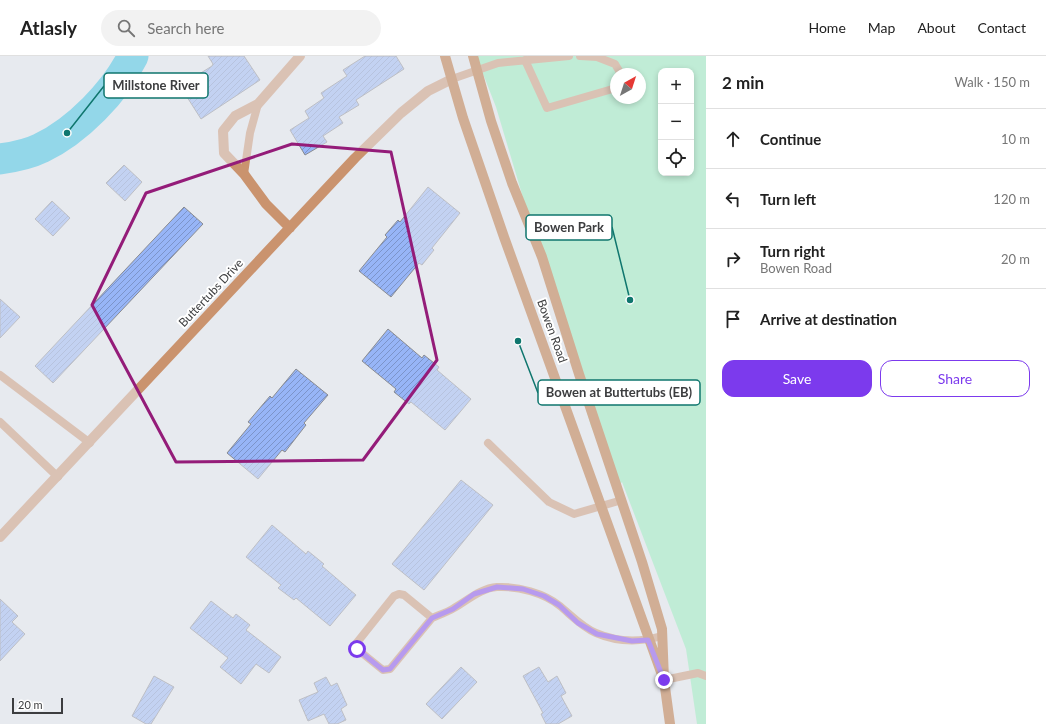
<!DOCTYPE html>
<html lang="en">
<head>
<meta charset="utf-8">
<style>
	:root { --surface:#fff; --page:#f2f2f2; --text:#222; --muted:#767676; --line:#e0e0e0; --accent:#7c3aed }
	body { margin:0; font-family:Lato,sans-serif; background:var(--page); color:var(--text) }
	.controls { position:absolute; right:12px; top:12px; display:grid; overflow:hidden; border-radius:8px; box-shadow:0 2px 6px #0003 }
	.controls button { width:36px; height:36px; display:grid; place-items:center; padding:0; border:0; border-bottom:1px solid var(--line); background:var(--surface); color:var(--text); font:20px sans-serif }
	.compass { position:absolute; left:610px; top:12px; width:36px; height:36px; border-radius:50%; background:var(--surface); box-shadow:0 2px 6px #0003; rotate:39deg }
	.scale { position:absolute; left:12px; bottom:10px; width:51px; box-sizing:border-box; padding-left:4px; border:2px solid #3c3d3f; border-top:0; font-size:11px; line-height:14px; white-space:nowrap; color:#3c3d3f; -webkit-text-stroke:3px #fff; paint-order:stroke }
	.stop { position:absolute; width:12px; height:12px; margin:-9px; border:3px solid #7c3aed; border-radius:50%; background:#fff }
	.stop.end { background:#7c3aed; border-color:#fff; box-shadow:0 1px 4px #0008 }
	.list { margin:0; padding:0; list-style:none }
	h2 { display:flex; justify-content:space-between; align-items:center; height:52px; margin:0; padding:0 16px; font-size:17px }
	h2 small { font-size:13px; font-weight:400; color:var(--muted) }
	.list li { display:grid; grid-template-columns:26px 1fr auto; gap:12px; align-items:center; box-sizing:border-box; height:60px; padding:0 16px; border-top:1px solid var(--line) }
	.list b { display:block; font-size:15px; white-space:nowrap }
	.list p { margin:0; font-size:13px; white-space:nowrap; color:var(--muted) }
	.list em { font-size:13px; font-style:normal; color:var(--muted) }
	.actions { display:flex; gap:8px; padding:12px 16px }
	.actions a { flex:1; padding:9px 0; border:1px solid var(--accent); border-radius:12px; text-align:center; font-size:14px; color:var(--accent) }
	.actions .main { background:var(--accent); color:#fff }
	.icon { flex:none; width:22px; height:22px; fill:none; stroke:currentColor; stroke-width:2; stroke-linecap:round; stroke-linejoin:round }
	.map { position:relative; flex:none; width:706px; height:668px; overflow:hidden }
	header { display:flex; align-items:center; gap:24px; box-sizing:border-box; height:56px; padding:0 20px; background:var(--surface); border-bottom:1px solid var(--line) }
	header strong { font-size:19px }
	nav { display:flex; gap:22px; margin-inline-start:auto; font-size:14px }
	.search { width:280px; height:36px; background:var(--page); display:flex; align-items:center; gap:10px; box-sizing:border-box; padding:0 14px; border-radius:22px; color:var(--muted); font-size:15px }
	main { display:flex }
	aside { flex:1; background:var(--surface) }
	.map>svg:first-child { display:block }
	.green { fill:#91f0b8; fill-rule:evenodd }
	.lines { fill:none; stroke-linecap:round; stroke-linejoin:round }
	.river { stroke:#2dc0e2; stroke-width:31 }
	.building { fill:url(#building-hatch); stroke:#8a8c91 }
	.lane { stroke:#ca936e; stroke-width:8 }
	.street { stroke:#ca936e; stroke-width:10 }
	.secondary { stroke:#b66728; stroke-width:10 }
	.route { stroke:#7c3aed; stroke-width:5 }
	.marked { fill:none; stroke:#941c79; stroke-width:3; stroke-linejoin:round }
	.labels { text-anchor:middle; stroke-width:4; stroke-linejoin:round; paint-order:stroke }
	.street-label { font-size:12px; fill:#3c3d3f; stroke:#fff }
	.leader { fill:none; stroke:#0f766e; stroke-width:1.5 }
	.callout-dot { fill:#0f766e; stroke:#fff; stroke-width:1.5 }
	.callout { fill:#fff; stroke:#0f766e; stroke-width:1.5 }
	.callout-label { font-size:13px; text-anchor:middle; font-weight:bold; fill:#3c3d3f }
</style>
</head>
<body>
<header>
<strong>Atlasly</strong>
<div class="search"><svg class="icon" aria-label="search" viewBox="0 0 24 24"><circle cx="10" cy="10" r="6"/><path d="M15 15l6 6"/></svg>Search here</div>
<nav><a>Home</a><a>Map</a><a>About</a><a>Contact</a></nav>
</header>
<main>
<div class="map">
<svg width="706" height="668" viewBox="0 0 706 668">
	<defs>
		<pattern id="building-hatch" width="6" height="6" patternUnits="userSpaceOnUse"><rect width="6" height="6" fill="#97b5f7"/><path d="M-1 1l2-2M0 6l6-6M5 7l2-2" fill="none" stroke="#7c94c9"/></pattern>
	</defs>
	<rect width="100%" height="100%" fill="#e7eaef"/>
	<!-- green -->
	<path class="green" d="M476 0H706V668H697L686 593 622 426 618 431 591 370 496 51ZM661 15H691V117H661ZM616 18H640V42H616Z"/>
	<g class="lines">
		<!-- river -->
		<path class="river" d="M0 103C14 101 29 98 41 92 77 75 115 36 133 0"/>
	</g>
	<!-- building -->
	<path class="building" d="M208 0H244L260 24 201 63 180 30 212 10 213 8Z
		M365 0H396L404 13 356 44 359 49 339 61 343 67 323 80 327 86 305 99 290 74 309 62 305 55 324 42 321 37 347 20 343 14Z
		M124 109 142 126 125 145 106 127Z
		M428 131 460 157 432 192 434 194 422 209 419 207 391 241 359 215 387 181 385 179 398 164 400 166Z
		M52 145 70 162 53 180 35 163Z
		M184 151 203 168 53 327 35 310Z
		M0 243 20 261 0 282Z
		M388 273 422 302 424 299 439 311 437 314 471 343 445 374 411 346 409 348 394 336 396 333 362 305Z
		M296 313 328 339 304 367 306 369 285 396 282 394 258 423 227 397 251 368 248 366 270 340 272 342Z
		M461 424 493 449 424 534 392 508Z
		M272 469 306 498 308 495 324 508 322 510 356 539 330 570 296 542 294 544 278 532 281 529 246 501Z
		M0 543 18 560 12 566 25 578 0 605Z
		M211 545 233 562 236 558 250 569 246 574 281 601 269 617 256 608 241 628 220 611 228 602 190 572Z
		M461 611 477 626 442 663 426 648Z
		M539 611 548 626 557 620 566 637 561 640 572 660 558 668H546L541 658 543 657 523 620Z
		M154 620 174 631 151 668H146L132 660Z
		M326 621 331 630 337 627 347 649 341 653 346 664 337 668H329L324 658 308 665 299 644 318 636 314 627Z"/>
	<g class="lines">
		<!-- lane -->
		<path class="lane" d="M580 0 597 1 615 8 621 18
			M525 4 547 52 616 32
			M452 23 498 7 569 0
			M244 118 250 77 258 48
			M0 319 90 387
			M0 366 58 421
			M488 387 549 446 574 458 622 444
			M399 538 404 539 432 562 390 613 383 614 357 593 355 589 394 540Z
			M432 562C439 559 448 556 454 552 468 544 481 532 497 531 518 530 544 537 560 550 572 560 582 571 596 577 617 586 641 586 662 580
			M664 624 698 617 706 620"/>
		<!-- street -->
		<path class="street" d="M290 172 266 148 244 118 224 97 223 75 235 60 258 48 300 0
			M0 481 355 102 401 57 428 35 452 23"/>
		<!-- secondary -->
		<path class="secondary" d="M445 0 463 62 504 181 661 616
			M473 0 491 65 512 127 542 201 579 318 642 506 662 573 664 624 670 668"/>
	</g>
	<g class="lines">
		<!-- route -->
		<path class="route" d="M357 593 383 614 390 613 432 562 453 553 474 538 497 531 523 533 544 540 559 549 578 567 597 578 632 585 648 584 664 624"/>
	</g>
	<!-- marked area -->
	<path d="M0 0H706V668H0ZM292 88 391 96 437 304 363 404 176 406 92 249 146 137Z" fill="#e7eaef" fill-opacity=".55" fill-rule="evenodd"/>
	<path class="marked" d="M292 88 391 96 437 304 363 404 176 406 92 249 146 137Z"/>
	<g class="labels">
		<!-- street labels -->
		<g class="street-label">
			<text transform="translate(211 237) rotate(-47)" y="4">Buttertubs Drive</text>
			<text transform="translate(552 275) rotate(70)" y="4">Bowen Road</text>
		</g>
	</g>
	<!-- callouts -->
	<path class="leader" d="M67 77L104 30M630 244L612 171M518 285L538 337"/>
	<g class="callout-dot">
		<circle cx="67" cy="77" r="4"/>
		<circle cx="630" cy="244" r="4"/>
		<circle cx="518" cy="285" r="4"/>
	</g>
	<g class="callout">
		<rect x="104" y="17" width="104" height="25" rx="4"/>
		<rect x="526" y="159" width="86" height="25" rx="4"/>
		<rect x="538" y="324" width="162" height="25" rx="4"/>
	</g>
	<g class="callout-label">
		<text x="156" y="34">Millstone River</text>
		<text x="569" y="176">Bowen Park</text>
		<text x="619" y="341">Bowen at Buttertubs (EB)</text>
	</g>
</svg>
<div class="controls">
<button>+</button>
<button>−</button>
<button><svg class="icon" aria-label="locate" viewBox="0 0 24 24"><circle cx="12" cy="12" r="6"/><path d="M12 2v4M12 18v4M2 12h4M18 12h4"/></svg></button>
</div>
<svg class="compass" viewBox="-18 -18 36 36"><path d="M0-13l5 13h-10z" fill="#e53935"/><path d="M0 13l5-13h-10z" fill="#767676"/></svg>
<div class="scale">20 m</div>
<div class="stop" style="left:357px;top:593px"></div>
<div class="stop end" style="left:664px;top:624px"></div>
</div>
<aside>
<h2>2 min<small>Walk · 150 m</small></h2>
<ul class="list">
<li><svg class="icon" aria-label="ahead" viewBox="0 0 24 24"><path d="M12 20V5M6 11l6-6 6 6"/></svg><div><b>Continue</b></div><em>10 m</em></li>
<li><svg class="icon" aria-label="left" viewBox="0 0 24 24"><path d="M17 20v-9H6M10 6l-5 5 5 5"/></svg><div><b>Turn left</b></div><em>120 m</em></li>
<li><svg class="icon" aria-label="right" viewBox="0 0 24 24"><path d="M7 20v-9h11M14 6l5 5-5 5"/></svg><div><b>Turn right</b><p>Bowen Road</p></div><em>20 m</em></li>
<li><svg class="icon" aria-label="arrive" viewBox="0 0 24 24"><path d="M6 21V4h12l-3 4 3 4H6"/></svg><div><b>Arrive at destination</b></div></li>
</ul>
<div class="actions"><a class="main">Save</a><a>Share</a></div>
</aside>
</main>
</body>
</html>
